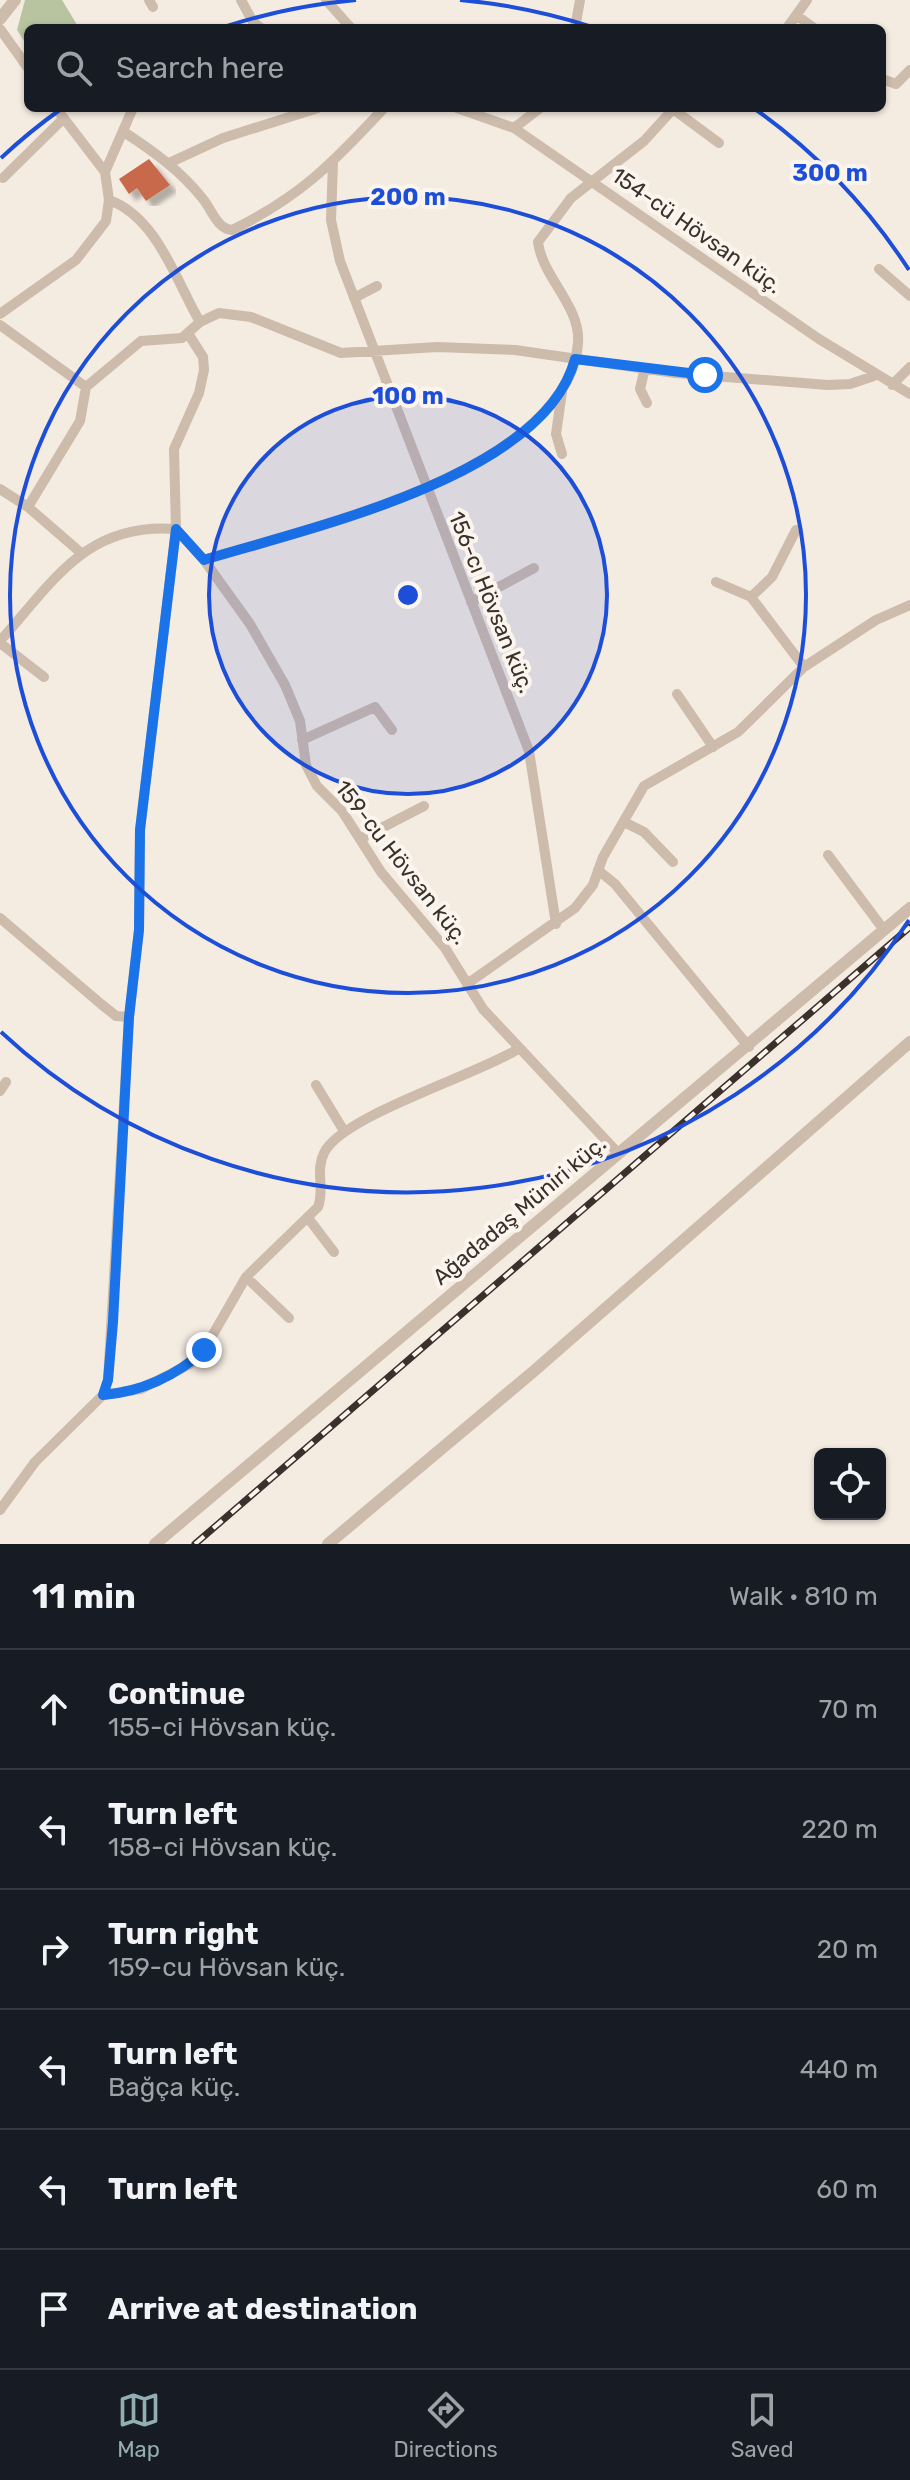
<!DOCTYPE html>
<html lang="en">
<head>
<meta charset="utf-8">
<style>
	:root { --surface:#171b24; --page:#20242c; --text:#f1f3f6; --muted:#9ea1a6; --line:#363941; --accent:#92aeb2 }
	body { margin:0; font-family:Rubik,sans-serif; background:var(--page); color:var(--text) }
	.controls { position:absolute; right:24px; bottom:24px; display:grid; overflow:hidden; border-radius:12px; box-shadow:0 2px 6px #0004 }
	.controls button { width:72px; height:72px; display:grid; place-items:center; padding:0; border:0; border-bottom:2px solid var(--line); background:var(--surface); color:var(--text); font:40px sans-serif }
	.stop { position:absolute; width:24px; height:24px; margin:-18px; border:6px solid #1a73e8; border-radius:50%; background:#fff }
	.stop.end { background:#1a73e8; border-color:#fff; box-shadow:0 2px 8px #0008 }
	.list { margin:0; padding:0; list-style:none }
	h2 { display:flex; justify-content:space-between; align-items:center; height:104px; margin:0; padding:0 32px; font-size:34px }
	h2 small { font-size:26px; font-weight:400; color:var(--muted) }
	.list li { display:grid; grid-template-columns:52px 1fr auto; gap:24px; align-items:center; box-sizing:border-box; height:120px; padding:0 32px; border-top:2px solid var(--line) }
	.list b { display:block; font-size:30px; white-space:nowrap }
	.list p { margin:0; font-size:26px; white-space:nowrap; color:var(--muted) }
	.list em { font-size:26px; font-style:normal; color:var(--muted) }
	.icon { flex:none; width:44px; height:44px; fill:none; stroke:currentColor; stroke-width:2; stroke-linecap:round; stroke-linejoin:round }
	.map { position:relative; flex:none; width:910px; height:1544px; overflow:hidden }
	.search { position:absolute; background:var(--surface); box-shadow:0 2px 6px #0004; left:24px; right:24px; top:24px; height:88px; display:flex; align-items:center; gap:20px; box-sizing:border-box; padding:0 28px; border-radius:12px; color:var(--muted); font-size:30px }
	.sheet { height:824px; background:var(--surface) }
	nav { display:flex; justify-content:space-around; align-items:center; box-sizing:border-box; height:112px; border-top:2px solid var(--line); background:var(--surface); font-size:22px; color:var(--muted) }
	nav a { display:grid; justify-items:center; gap:4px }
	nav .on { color:var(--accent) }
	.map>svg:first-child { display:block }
	.green { fill:#b8c4a0 }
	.building { fill:#c8694b; filter:url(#shadow) }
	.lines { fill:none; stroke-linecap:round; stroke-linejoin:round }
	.minor { stroke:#cdbbac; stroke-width:10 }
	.tertiary { stroke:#cdbbac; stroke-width:12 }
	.rail-casing { stroke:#3b302b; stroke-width:7 }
	.rail { stroke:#fbf5ee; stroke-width:4; stroke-dasharray:12; stroke-linecap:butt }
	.route { stroke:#1a73e8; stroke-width:10 }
	.ring { fill:none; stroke:#1d4ed8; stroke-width:4 }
	.labels { text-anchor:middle; stroke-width:8; stroke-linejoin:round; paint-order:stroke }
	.street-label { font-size:22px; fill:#3b302b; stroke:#fbf5ee }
	.centre { fill:#1d4ed8; stroke:#fbf5ee; stroke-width:4 }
	.ring-label { font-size:24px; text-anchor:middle; font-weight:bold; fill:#1d4ed8; stroke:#fbf5ee; stroke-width:8; stroke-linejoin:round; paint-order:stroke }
</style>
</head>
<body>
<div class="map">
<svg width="910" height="1544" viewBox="0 0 910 1544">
	<defs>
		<filter id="shadow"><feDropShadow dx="7" dy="7" stdDeviation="2" flood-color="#0004"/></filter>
	</defs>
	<rect width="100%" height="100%" fill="#f4ebe1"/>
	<!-- green -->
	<path class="green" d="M25 0H62L79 28H28V47L17 30Z"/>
	<!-- building -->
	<path class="building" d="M149 159 170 185 146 201 137 188 129 194 119 179Z"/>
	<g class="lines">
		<!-- minor -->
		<path class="minor" d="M149 0 153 7
			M241 0 253 22 261 28
			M326 0 351 28
			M796 15 814 28
			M575 28 580 0
			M787 28 807 0
			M0 29 28 68
			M882 79 896 84 910 70
			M457 108 514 128 819 339 910 394
			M673 109 719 143
			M514 128 540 108
			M124 132C153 151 181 171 203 199 212 210 217 229 232 230 300 197 333 163 384 108
			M169 163 223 138 318 108
			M333 163 331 220 340 261 529 751 556 924
			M105 172 133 108
			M3 178 64 118
			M109 200C157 217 176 281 200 322
			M879 269 910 296
			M354 298 377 286
			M0 314 76 260 106 221 109 200 105 172 56 108
			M0 325 86 387
			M645 368 640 389 647 403
			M892 385 910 367
			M562 392 556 434 562 454
			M0 489 28 507 80 552
			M28 507 80 421 86 387 141 341 182 338 200 322 219 313 251 317 341 353 437 347 515 350 675 373 828 385 850 384 874 376
			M204 560C305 529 568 471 578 343 581 306 542 277 538 242L571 198 644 141 674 108
			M716 582 751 597 804 667
			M751 597 772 577 796 530
			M471 602 534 568
			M0 641C53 582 86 522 176 529L204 560 250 624 285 685 300 721 306 765 317 786 342 811 381 872 445 948 483 1009 617 1152
			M0 643 44 677
			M677 694 713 747
			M302 740 375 707 392 730
			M624 822 644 832 673 862
			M362 838 424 806
			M828 855 884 930
			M598 870 615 884 749 1047
			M0 918 101 1004 116 1016 129 1017
			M467 984 575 908 593 885 603 857 644 786 738 732 804 667 876 620 910 605
			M316 1085 344 1131
			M0 1091 6 1082
			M308 1218 334 1252
			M246 1277 289 1318
			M103 1395 141 1389 190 1364 204 1350 246 1277 318 1207C325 1189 315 1171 324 1153 341 1116 477 1075 518 1049
			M0 1510 35 1462 103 1395 108 1380 129 1017 139 930 140 830 176 529 174 449 199 393 204 370 203 357 189 335"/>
		<!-- tertiary -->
		<path class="tertiary" d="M0 19 15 0
			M155 1544 910 908
			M328 1544 534 1371 910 1042"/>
		<defs>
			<path id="rail" d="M195 1544 910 927"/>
		</defs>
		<!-- rail casing -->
		<use href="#rail" class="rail-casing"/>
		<!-- rail -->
		<use href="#rail" class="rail"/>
	</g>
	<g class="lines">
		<!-- route -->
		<path class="route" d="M204 1350C177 1376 140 1392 103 1395L108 1380 113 1322 129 1017 139 930 140 830 176 529 204 560C308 528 544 477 575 359L705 375"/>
	</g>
	<!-- distance rings -->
	<circle cx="408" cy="595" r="199" fill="#1d4ed8" fill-opacity=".12"/>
	<g class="ring">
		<circle cx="408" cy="595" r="199"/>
		<circle cx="408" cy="595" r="398"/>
		<path d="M909 920A597 597 0 0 1 1 1032M1 158A597 597 0 0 1 61 109M224 27A597 597 0 0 1 356 0M460 0A597 597 0 0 1 592 27M755 109A597 597 0 0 1 909 270"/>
	</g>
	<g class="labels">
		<!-- street labels -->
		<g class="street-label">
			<text transform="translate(697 230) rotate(35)" y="8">154-cü Hövsan küç.</text>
			<text transform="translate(492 602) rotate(68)" y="8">156-cı Hövsan küç.</text>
			<text transform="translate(402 862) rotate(52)" y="8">159-cu Hövsan küç.</text>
			<text transform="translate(519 1210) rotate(-40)" y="8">Ağadadaş Müniri küç.</text>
		</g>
	</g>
	<circle cx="408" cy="595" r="12" class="centre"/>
	<g class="ring-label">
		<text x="830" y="181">300 m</text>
		<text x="408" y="205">200 m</text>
		<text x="408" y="404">100 m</text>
	</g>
</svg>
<div class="controls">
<button><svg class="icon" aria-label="locate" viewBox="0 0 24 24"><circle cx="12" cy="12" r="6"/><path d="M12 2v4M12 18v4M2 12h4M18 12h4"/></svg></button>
</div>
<div class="stop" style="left:705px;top:375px"></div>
<div class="stop end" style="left:204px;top:1350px"></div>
<div class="search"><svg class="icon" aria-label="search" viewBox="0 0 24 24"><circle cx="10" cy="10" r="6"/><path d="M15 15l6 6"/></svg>Search here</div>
</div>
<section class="sheet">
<h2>11 min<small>Walk · 810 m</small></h2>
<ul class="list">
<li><svg class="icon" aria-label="ahead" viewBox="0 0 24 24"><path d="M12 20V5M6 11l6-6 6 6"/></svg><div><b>Continue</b><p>155-ci Hövsan küç.</p></div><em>70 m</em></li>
<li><svg class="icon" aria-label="left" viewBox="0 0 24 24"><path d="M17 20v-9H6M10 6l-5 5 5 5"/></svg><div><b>Turn left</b><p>158-ci Hövsan küç.</p></div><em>220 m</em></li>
<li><svg class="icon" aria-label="right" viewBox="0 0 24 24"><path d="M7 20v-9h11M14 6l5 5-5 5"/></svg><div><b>Turn right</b><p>159-cu Hövsan küç.</p></div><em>20 m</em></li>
<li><svg class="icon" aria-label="left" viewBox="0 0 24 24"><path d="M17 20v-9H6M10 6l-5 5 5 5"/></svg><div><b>Turn left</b><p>Bağça küç.</p></div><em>440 m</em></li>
<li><svg class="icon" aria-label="left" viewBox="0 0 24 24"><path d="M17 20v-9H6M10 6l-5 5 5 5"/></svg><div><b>Turn left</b></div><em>60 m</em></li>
<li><svg class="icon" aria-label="arrive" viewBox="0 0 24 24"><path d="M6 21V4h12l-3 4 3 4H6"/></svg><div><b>Arrive at destination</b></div></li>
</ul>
</section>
<nav>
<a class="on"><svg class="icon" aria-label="map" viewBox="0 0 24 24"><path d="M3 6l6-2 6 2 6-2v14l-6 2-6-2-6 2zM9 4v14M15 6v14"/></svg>Map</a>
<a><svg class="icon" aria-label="directions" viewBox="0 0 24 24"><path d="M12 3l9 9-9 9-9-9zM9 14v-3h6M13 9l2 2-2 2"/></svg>Directions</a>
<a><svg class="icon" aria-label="saved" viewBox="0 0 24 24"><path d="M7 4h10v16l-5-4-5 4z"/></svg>Saved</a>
</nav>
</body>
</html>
